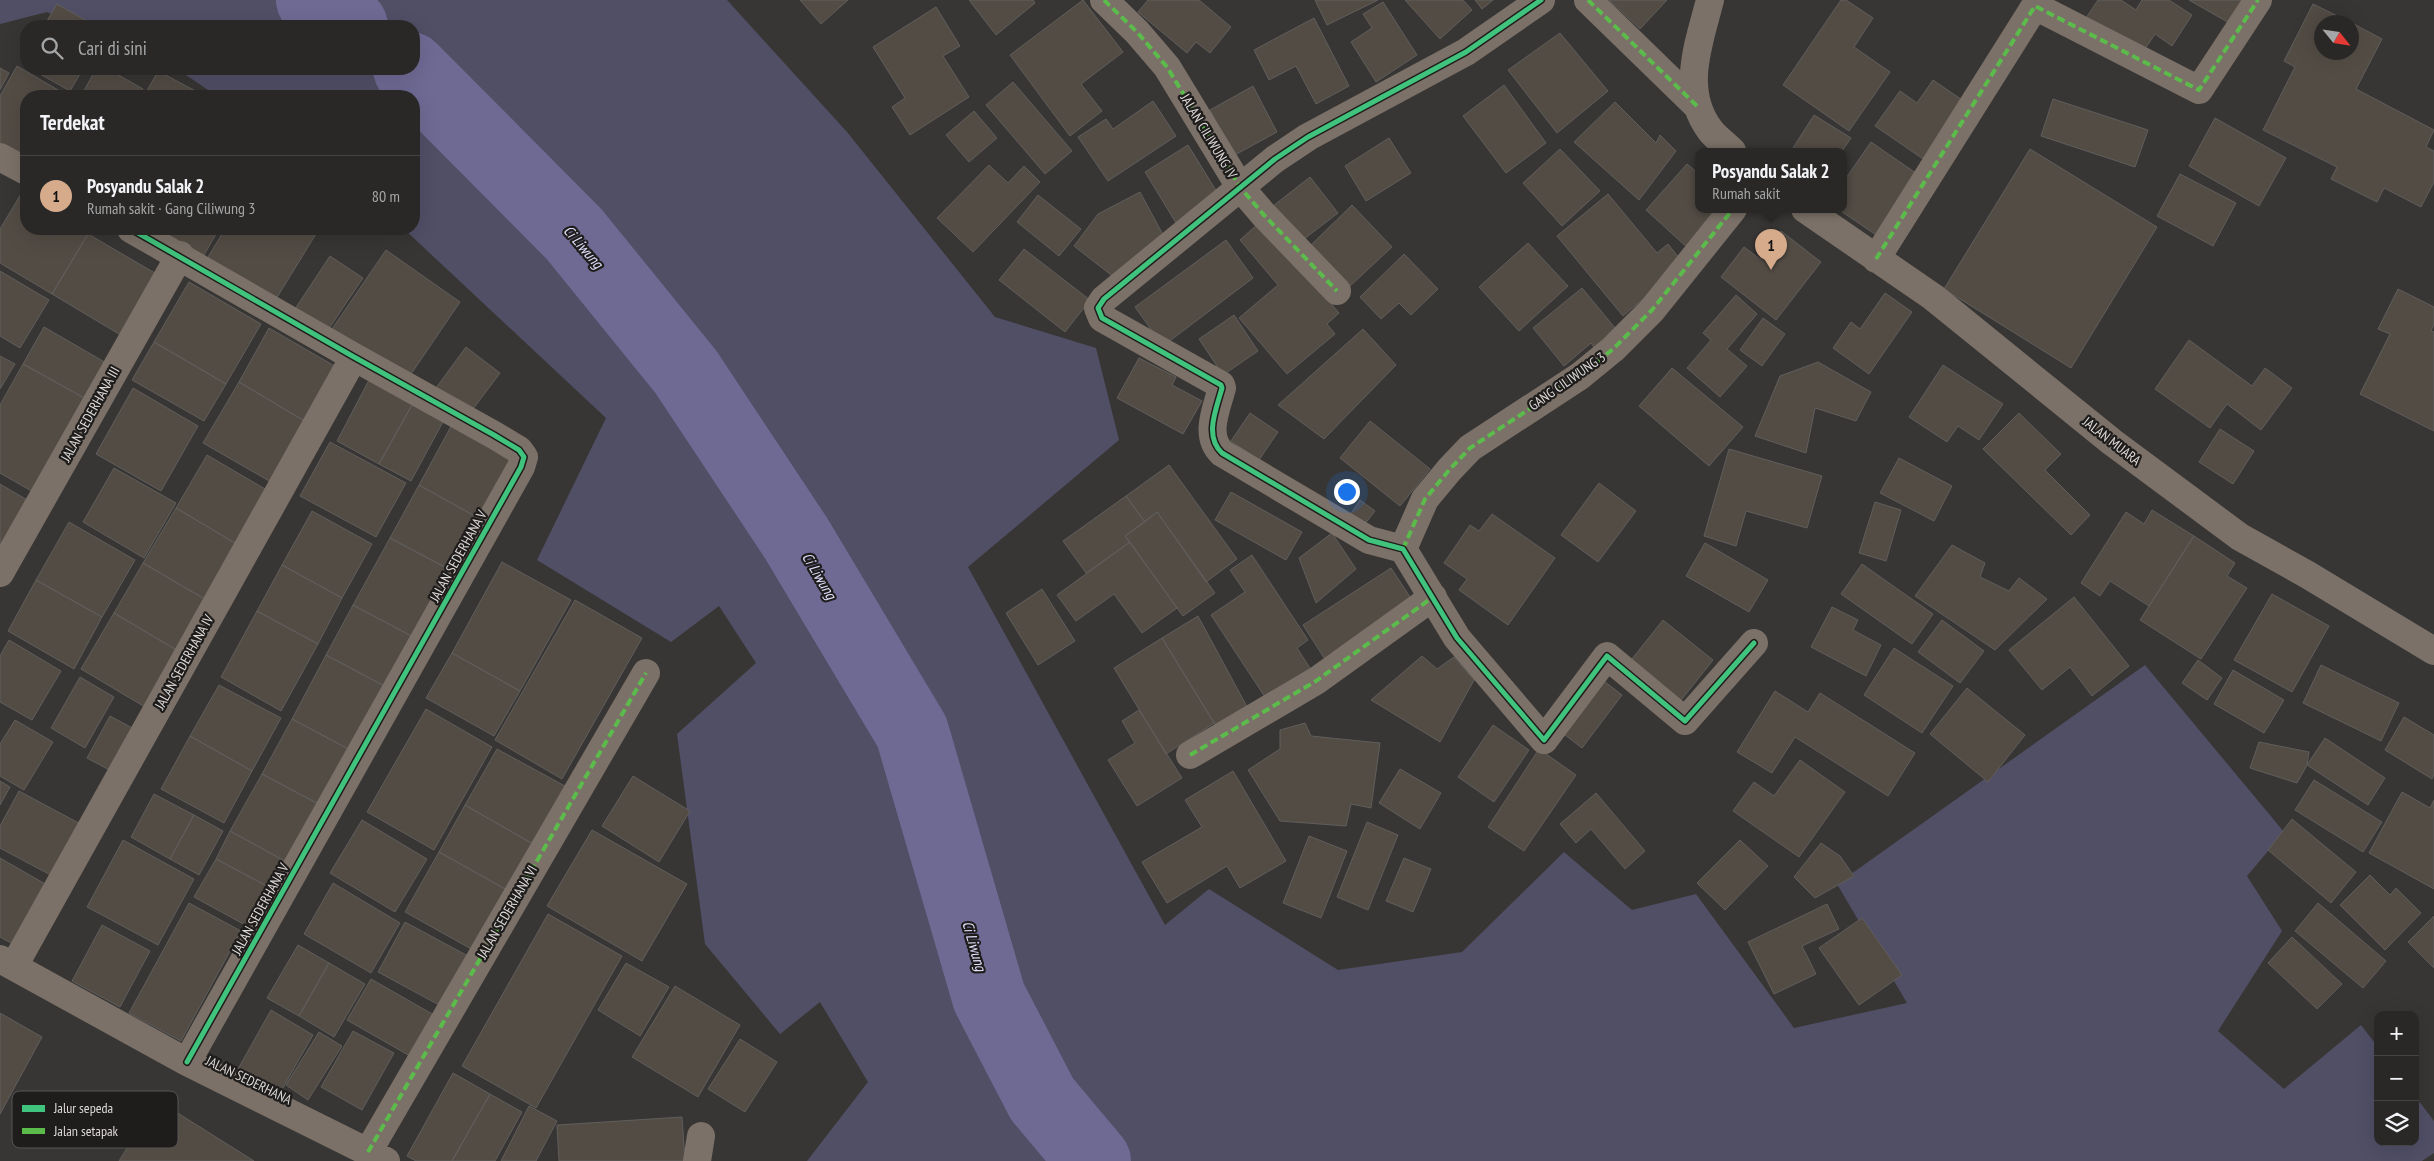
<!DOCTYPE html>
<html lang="id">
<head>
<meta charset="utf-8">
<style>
	:root { --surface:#2a2827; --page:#363433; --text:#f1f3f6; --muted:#a5a6a7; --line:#464444; --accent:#d6ab8b }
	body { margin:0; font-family:"PT Sans Narrow",sans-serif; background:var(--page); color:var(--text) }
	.controls { position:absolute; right:15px; bottom:15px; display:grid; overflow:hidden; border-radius:10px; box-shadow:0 5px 20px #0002 }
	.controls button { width:45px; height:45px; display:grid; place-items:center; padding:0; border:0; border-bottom:1px solid var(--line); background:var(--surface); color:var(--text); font:25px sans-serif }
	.compass { position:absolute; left:2314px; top:15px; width:45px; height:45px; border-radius:50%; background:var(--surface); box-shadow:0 5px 20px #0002; rotate:120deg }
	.you { position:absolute; left:1346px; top:491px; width:18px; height:18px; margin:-12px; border:4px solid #fff; border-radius:50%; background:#1a73e8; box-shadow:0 0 0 8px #1a73e833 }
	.badge { display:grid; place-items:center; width:32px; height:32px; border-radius:50%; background:var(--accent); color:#111; font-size:16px; font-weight:700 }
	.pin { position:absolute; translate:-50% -41px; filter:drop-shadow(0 1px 2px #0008) }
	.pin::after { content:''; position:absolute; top:26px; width:18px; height:15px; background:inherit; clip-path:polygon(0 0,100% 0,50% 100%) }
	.popup { position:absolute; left:1695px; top:148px; width:152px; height:65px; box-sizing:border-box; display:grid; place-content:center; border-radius:10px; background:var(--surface); filter:drop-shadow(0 1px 4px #0005); font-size:16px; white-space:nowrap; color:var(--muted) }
	.popup b { font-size:19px; color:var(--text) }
	.popup::after { content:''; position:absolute; left:50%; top:100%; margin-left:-10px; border:10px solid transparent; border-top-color:var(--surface) }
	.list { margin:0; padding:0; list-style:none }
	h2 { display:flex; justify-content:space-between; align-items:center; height:65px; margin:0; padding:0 20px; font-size:21px }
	h2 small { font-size:16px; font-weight:400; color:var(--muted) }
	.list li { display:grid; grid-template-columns:32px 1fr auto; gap:15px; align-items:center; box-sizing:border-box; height:80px; padding:0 20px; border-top:1px solid var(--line) }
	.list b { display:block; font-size:19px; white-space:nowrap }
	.list p { margin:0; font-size:16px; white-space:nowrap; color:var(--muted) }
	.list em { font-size:16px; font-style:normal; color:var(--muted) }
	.icon { flex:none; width:28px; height:28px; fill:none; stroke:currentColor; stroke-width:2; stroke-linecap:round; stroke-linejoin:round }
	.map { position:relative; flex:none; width:2434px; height:1161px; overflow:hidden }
	.search { position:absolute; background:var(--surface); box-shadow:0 5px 20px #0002; left:20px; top:20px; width:400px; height:55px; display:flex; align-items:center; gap:12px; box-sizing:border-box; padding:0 18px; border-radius:20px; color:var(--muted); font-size:19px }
	.panel { position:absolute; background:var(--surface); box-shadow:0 5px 20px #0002; left:20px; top:90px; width:400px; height:145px; border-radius:20px }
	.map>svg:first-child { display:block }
	.green { fill:#514f66 }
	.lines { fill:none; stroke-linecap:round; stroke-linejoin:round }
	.river { stroke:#6f6a94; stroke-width:74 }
	.building { fill:#534c45; stroke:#605e5c }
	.minor { stroke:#7b7168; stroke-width:28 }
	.quiet { stroke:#5cbc4b; stroke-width:4; stroke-dasharray:8 4; stroke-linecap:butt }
	.cycleway-casing { stroke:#1f1d1c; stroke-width:8 }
	.cycleway { stroke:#40c37c; stroke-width:5 }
	.labels { text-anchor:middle; stroke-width:4.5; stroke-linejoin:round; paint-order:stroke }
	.street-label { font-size:14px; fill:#dddad8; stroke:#1f1d1c }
	.water-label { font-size:15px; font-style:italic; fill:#e2e0fd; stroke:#1f1d1c }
	.key { fill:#1f1d1c; stroke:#585654; stroke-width:1 }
	.key-label { font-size:14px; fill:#dddad8 }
</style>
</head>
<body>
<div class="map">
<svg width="2434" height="1161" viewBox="0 0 2434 1161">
	<rect width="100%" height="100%" fill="#383634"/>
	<!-- green -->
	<path class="green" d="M0 0H727L847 132 995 317 1096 348 1119 440 968 567 1165 925 1209 889 1338 970 1462 952 1564 852 1632 910 1696 894 1794 1028 1907 1003 1837 884 2145 665 2284 832 2247 876 2282 931 2218 1031 2284 1089 2361 1025 2378 1047V1142H2415V1096L2434 1121V1153L2422 1161H807L868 1082 820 1002 780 1034 705 944 677 734 756 663 719 606 671 642 537 560 606 418 404 229H414V96H217L177 69H414V26H81L47 12 0 24Z"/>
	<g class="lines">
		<!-- river -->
		<path class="river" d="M313 0 351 26
			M410 69 574 234 686 372 796 538 912 732 989 997 1042 1099 1094 1161"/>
	</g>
	<!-- building -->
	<path class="building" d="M800 0H848L821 24Z
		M969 0H1033L1035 3 996 35Z
		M1083 0 1123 52 1081 84 1102 111 1070 136 1010 55Z
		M1148 0H1199L1231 27 1210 53 1196 42 1187 53 1138 12Z
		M1315 0H1378L1327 25Z
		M1405 0H1463L1472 10 1440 39Z
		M1475 0H1493L1482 9Z
		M1609 0H1667L1640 29Z
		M1841 0H1846L1873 18 1854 47 1890 72 1849 131 1783 85Z
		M2098 0H2121L2136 10 2142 0H2169L2192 15 2172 46 2155 34 2141 55 2086 18Z
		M2189 0H2244L2231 24Z
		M1383 2 1417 55 1376 82 1351 42 1372 28 1363 14Z
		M57 4 96 26H44Z
		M2313 4 2350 22H2322V52H2352V23L2382 39 2356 89 2434 130 2426 147 2434 151V182L2421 207 2384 188 2377 202 2331 179 2337 167 2263 130 2295 67 2284 61Z
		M936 7 960 46 943 56 969 97 910 135 892 107 905 98 873 47Z
		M1314 18 1349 86 1316 104 1296 66 1269 80 1254 50Z
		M1560 33 1608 91 1557 133 1508 70Z
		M17 66 65 94 64 96H26V160L0 145V96Z
		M0 68 9 73 0 90Z
		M31 69H83L70 91Z
		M96 69H108L143 89 139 96H81Z
		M158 71 205 96H144Z
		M1933 80 1968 104 1929 163 1875 126 1900 91 1917 103Z
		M1013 82 1072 151 1045 174 986 105Z
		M1504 85 1546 143 1506 173 1463 116Z
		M1253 86 1277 132 1233 156 1210 110Z
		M2053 99 2148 130 2135 167 2041 136Z
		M1153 101 1176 136 1108 181 1078 137 1106 119 1113 129Z
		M1615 102 1656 143 1660 135 1676 151 1639 200 1574 142Z
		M974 111 997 138 969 162 946 135Z
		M1814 115 1851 138 1842 151H1791Z
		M2215 118 2286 158 2259 206 2189 166Z
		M1389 138 1411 173 1366 201 1345 166Z
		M1871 142 1923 178 1882 239 1838 209H1844V181Z
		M1188 145 1220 197 1176 223 1145 172Z
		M1560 149 1600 191 1562 226 1523 183Z
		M2030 149 2157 227 2071 368 1944 289Z
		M1687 164 1698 173V209H1725L1689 249 1646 210Z
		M989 165 1008 183 1024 166 1040 182 973 252 937 218Z
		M2180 174 2236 203 2213 246 2157 216Z
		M1310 177 1338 213 1300 242 1273 206Z
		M1140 192 1167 242 1115 278 1074 246 1098 214Z
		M21 194 26 198V229H79L88 234 52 294 0 263V229Z
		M1608 194 1657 253 1668 244 1684 264 1623 316 1557 236Z
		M1038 195 1081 229 1059 256 1017 222Z
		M1352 205 1392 247 1350 286 1311 245Z
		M1261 221 1339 313 1327 324 1335 334 1287 374 1239 318 1278 285 1240 240Z
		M154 229H219L200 262Z
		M225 229H319L273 304 205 262Z
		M1781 231 1821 262 1776 320 1721 277 1744 247 1760 259Z
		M88 234 160 276 124 337 52 294Z
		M1226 240 1253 278 1163 346 1135 307Z
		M1528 243 1568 286 1519 331 1479 287Z
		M1024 249 1090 300 1065 332 999 280Z
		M386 250 460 302 407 380 332 329Z
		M1404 254 1438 289 1411 315 1399 303 1381 319 1360 297Z
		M330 256 363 278 326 333 293 312Z
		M0 271 49 300 20 348 0 336Z
		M189 282 261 324 226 384 154 342Z
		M1582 288 1620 334 1598 352 1591 343 1564 366 1533 328Z
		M2398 289 2434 307V324L2431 331 2434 332V431L2360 394 2390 334 2378 329Z
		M1885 293 1912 312 1869 374 1833 348 1851 322 1860 329Z
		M1736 295 1757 314 1727 349 1747 366 1720 397 1687 368 1711 340 1703 333Z
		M1234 315 1258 351 1223 375 1199 339Z
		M1763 318 1785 334 1762 366 1740 350Z
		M44 327 108 364 88 400 23 364Z
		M269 328 338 368 306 422 239 382Z
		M1363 329 1396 365 1324 439 1278 405Z
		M2189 340 2252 386 2265 368 2292 388 2261 430 2227 404 2210 428 2155 389Z
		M154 342 226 384 204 421 132 380Z
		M466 347 500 373 467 417 433 392Z
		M0 356 15 364 0 389Z
		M1139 358 1176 377 1172 385 1202 401 1183 434 1117 398Z
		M1818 362 1871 392 1856 421 1815 408 1806 453 1755 436 1780 376Z
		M23 364 88 400 35 493 0 473V405Z
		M1943 365 2003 404 1979 440 1958 426 1947 442 1909 417Z
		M1672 368 1743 427 1709 466 1639 406Z
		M369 380 413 403 379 464 337 441Z
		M239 382 306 422 271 482 203 443Z
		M133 388 198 426 161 491 96 454Z
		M413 403 444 420 411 481 379 464Z
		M1250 413 1278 432 1259 460 1231 441Z
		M2019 413 2061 454 2045 470 2090 515 2071 535 1983 449Z
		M454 421 518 456 482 520 419 485Z
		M1370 421 1430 469 1400 506 1340 458Z
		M2220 429 2254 451 2233 484 2199 462Z
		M330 442 406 483 376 537 300 496Z
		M1729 449 1822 476 1807 528 1746 511 1736 546 1704 536Z
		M207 455 272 493 240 546 176 508Z
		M1899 458 1952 486 1934 521 1880 493Z
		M1169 465 1237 559 1206 582 1157 512 1145 522 1126 496Z
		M114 468 176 503 144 558 83 522Z
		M1599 483 1636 511 1598 562 1561 535Z
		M0 484 34 504 0 562Z
		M419 485 482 520 454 572 390 538Z
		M1231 492 1302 532 1286 560 1215 520Z
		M1126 496 1145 522 1125 536 1130 542 1086 573 1063 541Z
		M1360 500 1375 511 1364 525 1350 515Z
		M1875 502 1901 510 1886 561 1859 553Z
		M176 508 240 546 208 601 143 563Z
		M2152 510 2194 536 2149 606 2110 581 2100 596 2081 583 2126 512 2144 524Z
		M312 511 372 544 342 598 282 565Z
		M1157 512 1215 593 1183 616 1125 536Z
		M1492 514 1555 558 1508 625 1459 590 1467 579 1444 563 1470 525 1479 531Z
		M69 522 135 560 102 617 36 580Z
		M1332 533 1356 569 1316 603 1299 558Z
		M2194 536 2235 563 2227 576 2247 588 2201 659 2140 620Z
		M390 538 454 572 417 639 353 605Z
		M1130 542 1177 608 1142 633 1114 594 1076 621 1057 595Z
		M1705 543 1768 580 1749 612 1686 576Z
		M1952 545 1985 563 1980 577 2009 591 2019 578 2047 599 1995 650 1915 596Z
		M1252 555 1308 640 1297 648 1310 668 1265 697 1211 615 1245 592 1230 570Z
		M502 562 571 600 520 691 452 653Z
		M143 563 208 601 178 651 114 613Z
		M1862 564 1933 614 1912 644 1841 594Z
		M282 565 342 598 318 644 257 611Z
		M1391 568 1416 606 1328 664 1303 625Z
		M36 580 102 617 74 669 8 631Z
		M1042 589 1075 641 1038 665 1006 613Z
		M2272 594 2329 626 2292 692 2234 660Z
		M2074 597 2129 666 2092 696 2070 667 2042 690 2009 650Z
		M575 600 642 638 562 779 495 740Z
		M353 605 417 639 390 689 326 655Z
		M1832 607 1858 620 1853 630 1881 645 1866 676 1811 647Z
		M257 611 318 644 281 711 221 677Z
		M114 613 178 651 145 707 81 669Z
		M1198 616 1252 716 1221 734 1162 638Z
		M1663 620 1713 660 1678 704 1628 664Z
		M1942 620 1984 651 1960 683 1918 652Z
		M1162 638 1214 723 1166 754 1114 668Z
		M9 640 61 671 32 720 0 702V656Z
		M1894 648 1953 686 1922 733 1864 695Z
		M452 653 520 691 494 736 426 698Z
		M326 655 390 689 356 753 292 719Z
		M1422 656 1437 669 1454 657 1474 680 1440 742 1371 700Z
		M2198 660 2222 678 2207 700 2182 683Z
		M2321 665 2399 703 2381 741 2303 703Z
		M2233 670 2284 700 2264 733 2214 704Z
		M80 677 114 697 85 748 51 728Z
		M1600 678 1622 695 1582 748 1560 731Z
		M219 685 281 718 252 771 190 736Z
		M1967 688 2025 735 1988 782 1930 734Z
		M1775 691 1808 712 1820 693 1915 753 1888 796 1795 737 1772 773 1737 752Z
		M426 709 492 747 434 850 367 812Z
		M1139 710 1182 778 1137 806 1108 760 1135 743 1122 721Z
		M110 716 138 731 115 773 87 758Z
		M2404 717 2434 735V774L2432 779 2385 750Z
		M292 719 356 753 326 808 262 774Z
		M15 720 53 742 24 790 0 776V744Z
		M1305 723 1311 736 1380 743 1371 808 1351 804 1346 826 1280 821 1248 770 1280 749V730Z
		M1493 725 1529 750 1494 802 1458 777Z
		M190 736 252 771 224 823 161 789Z
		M2325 738 2385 778 2368 805 2307 765Z
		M2259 742 2309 752 2307 765 2297 783 2250 768Z
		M497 749 565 786 533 844 465 805Z
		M1539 749 1576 775 1524 851 1488 827Z
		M1800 760 1845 792 1799 857 1733 811 1754 782 1774 796Z
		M1400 769 1441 793 1420 829 1379 803Z
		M1233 771 1286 861 1240 888 1227 866 1167 903 1142 862 1202 827 1185 800Z
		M262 774 326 808 294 866 230 831Z
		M633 776 690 811 659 862 602 826Z
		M2314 780 2382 822 2363 852 2295 810Z
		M0 781 10 787 0 805Z
		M19 791 86 827 58 879 0 848V826Z
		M2402 792 2430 808 2434 800V889L2369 853Z
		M1596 793 1645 851 1625 869 1591 829 1576 843 1560 824Z
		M154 794 194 815 170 859 131 837Z
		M465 805 533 844 507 890 439 852Z
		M194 815 223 831 199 875 170 859Z
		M2292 819 2356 872 2331 903 2268 850Z
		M362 820 427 859 395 912 330 873Z
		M1367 822 1398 835 1368 910 1337 897Z
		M592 830 687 884 642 961 547 906Z
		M230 831 294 866 280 893 216 859Z
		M1309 836 1347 851 1321 918 1283 903Z
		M123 840 194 879 158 945 87 907Z
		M1740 840 1768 866 1725 910 1697 883Z
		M1821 843 1840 856 1854 876 1815 898 1794 877Z
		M439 852 507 890 473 950 405 912Z
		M0 858 54 889 20 948 0 937Z
		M1404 858 1431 869 1413 912 1386 901Z
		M216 859 280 893 258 932 194 897Z
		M2370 875 2390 895 2396 888 2421 913 2385 950 2340 905Z
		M333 883 400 923 371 973 304 934Z
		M189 903 241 931 181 1041 129 1013Z
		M2318 903 2386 961 2363 988 2295 931Z
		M1827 904 1839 929 1802 946 1816 974 1774 994 1748 942Z
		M548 914 622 956 536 1108 462 1066Z
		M2434 916V968L2408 942Z
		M1862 918 1902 975 1859 1005 1819 948Z
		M405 922 468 956 441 1006 378 972Z
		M102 925 150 951 120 1007 72 981Z
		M2292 937 2342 984 2317 1009 2268 963Z
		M298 945 329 963 299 1016 267 998Z
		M329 963 365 984 334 1037 299 1016Z
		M626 963 669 987 640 1036 598 1010Z
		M371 979 434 1015 410 1056 347 1020Z
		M675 986 740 1025 698 1097 632 1057Z
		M271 1010 313 1035 280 1093 238 1069Z
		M0 1013 42 1037 0 1114Z
		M353 1031 394 1053 362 1110 321 1087Z
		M319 1032 342 1046 308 1100 286 1085Z
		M740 1039 777 1062 745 1112 708 1089Z
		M453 1073 490 1094 452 1161H416L407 1156Z
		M490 1094 522 1112 495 1161H452Z
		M157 1100 254 1161H119Z
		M529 1106 557 1121 536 1161H501Z
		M682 1117 685 1161H559L557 1125Z"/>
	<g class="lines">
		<!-- minor -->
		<path class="minor" d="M1104 0 1137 32 1167 67 1240 187 1263 214 1337 291
			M1541 0 1466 52 1308 137 1275 159 1104 299 1098 308 1102 318 1221 385 1222 388C1216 410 1204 436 1222 453L1369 540 1403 549 1457 638 1544 740 1607 656 1685 721 1754 643
			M1588 0 1697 106
			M1710 0C1699 43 1680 90 1710 130 1716 138 1725 144 1732 151
			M0 157 26 171
			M1805 209 1933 297 2112 442 2240 537 2308 575 2434 651
			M131 229 354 357 494 435 519 450 524 457 521 467 187 1062
			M1876 259 2035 6 2199 90 2258 0
			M1403 549 1425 499 1450 469 1470 448 1580 376 1613 349 1652 310 1733 209
			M0 573 180 255
			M1190 755 1316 681 1433 597
			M0 959 187 1062 386 1161
			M14 966 354 357
			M368 1152 646 673
			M697 1161 701 1136"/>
		<!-- quiet -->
		<path class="quiet" d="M1104 0 1137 32 1167 67 1240 187 1263 214 1337 291
			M1588 0 1697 106
			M1876 259 2035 6 2199 90 2258 0
			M1403 549 1425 499 1450 469 1470 448 1580 376 1613 349 1652 310 1733 209
			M1190 755 1316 681 1433 597
			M368 1152 646 673"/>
		<defs>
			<path id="cycleway" d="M1541 0 1466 52 1308 137 1275 159 1104 299 1098 308 1102 318 1221 385 1222 388C1216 410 1204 436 1222 453L1369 540 1403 549 1457 638 1544 740 1607 656 1685 721 1754 643
				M131 229 354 357 494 435 519 450 524 457 521 467 187 1062"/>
		</defs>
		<!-- cycleway casing -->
		<use href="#cycleway" class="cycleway-casing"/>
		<!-- cycleway -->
		<use href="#cycleway" class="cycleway"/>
	</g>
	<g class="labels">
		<!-- street labels -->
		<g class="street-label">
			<text transform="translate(1209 136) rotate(59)" y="5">JALAN CILIWUNG IV</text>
			<text transform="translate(1567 381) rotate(-35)" y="5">GANG CILIWUNG 3</text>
			<text transform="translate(90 414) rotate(-61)" y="5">JALAN SEDERHANA III</text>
			<text transform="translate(2112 441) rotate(38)" y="5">JALAN MUARA</text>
			<text transform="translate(458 556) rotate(-61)" y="5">JALAN SEDERHANA V</text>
			<text transform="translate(184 662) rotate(-61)" y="5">JALAN SEDERHANA IV</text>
			<text transform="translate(260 909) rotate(-61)" y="5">JALAN SEDERHANA V</text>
			<text transform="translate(507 912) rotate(-60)" y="5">JALAN SEDERHANA VI</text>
			<text transform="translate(249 1080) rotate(26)" y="5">JALAN SEDERHANA</text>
		</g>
		<!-- water labels -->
		<g class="water-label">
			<text transform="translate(583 247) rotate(49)" y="5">Ci Liwung</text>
			<text transform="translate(819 576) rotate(59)" y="5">Ci Liwung</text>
			<text transform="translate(974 946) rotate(74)" y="5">Ci Liwung</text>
		</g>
	</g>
	<!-- legend -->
	<rect x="12" y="1091" width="166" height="57" rx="8" class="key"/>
	<rect x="22" y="1105" width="23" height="7" fill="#40c37c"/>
	<rect x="22" y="1128" width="23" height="6" fill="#5cbc4b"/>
	<g class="key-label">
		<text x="54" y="1113">Jalur sepeda</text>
		<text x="54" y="1136">Jalan setapak</text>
	</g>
</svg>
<div class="controls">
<button>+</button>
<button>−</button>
<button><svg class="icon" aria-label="layers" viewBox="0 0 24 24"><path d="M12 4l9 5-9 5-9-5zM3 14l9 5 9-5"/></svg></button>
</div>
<svg class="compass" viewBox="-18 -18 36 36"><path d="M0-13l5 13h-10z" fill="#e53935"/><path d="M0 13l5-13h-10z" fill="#a5a6a7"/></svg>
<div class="you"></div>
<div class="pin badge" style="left:1771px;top:270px">1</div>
<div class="popup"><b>Posyandu Salak 2</b>Rumah sakit</div>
<div class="search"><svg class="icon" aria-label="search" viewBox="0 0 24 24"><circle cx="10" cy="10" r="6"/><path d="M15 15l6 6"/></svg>Cari di sini</div>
<section class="panel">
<h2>Terdekat<small></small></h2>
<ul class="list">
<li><span class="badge">1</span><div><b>Posyandu Salak 2</b><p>Rumah sakit · Gang Ciliwung 3</p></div><em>80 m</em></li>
</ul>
</section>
</div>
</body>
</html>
